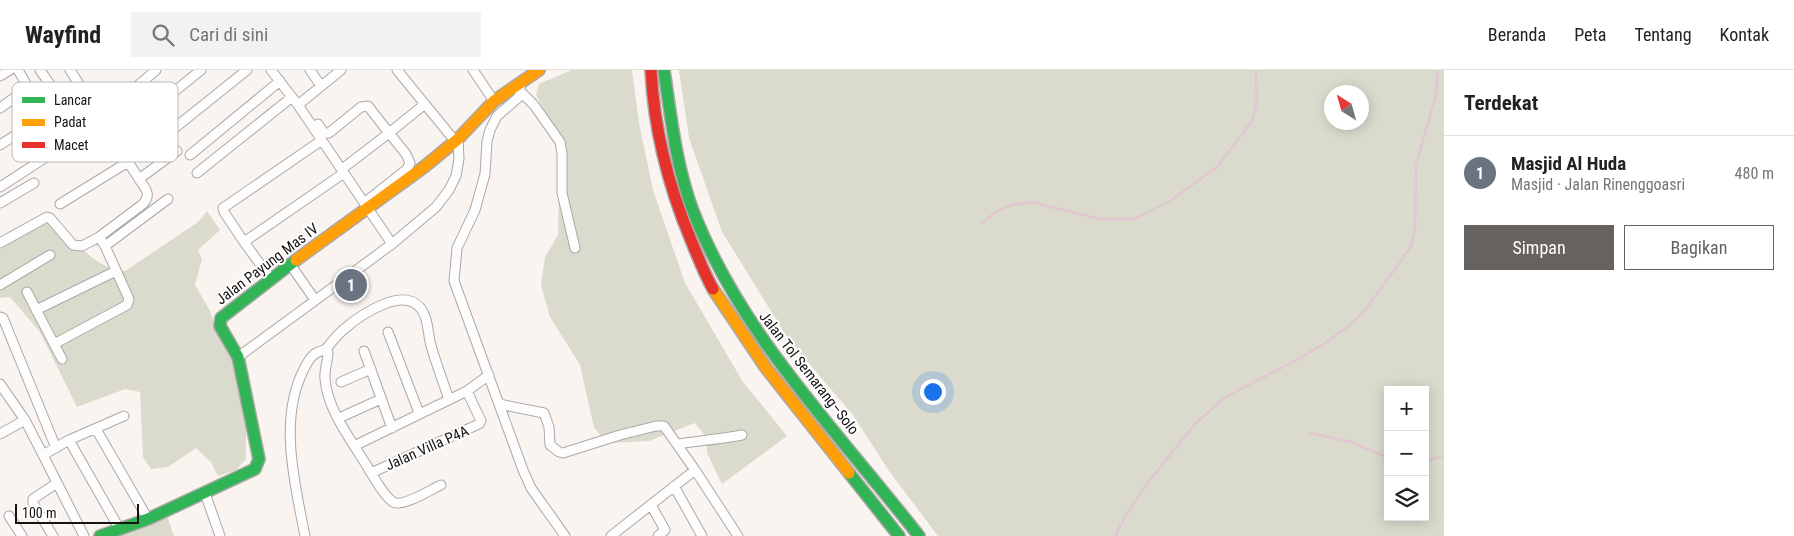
<!DOCTYPE html>
<html lang="id">
<head>
<meta charset="utf-8">
<style>
	:root { --surface:#fff; --page:#f2f2f2; --text:#222; --muted:#767676; --line:#e0e0e0; --accent:#66625f }
	body { margin:0; font-family:"Roboto Condensed",sans-serif; background:var(--page); color:var(--text) }
	.controls { position:absolute; right:15px; bottom:15px; display:grid; overflow:hidden; border-radius:0px; box-shadow:0 2px 12px #0003 }
	.controls button { width:45px; height:45px; display:grid; place-items:center; padding:0; border:0; border-bottom:1px solid var(--line); background:var(--surface); color:var(--text); font:25px sans-serif }
	.compass { position:absolute; left:1324px; top:15px; width:45px; height:45px; border-radius:50%; background:var(--surface); box-shadow:0 2px 12px #0003; rotate:323deg }
	.scale { position:absolute; left:15px; bottom:12px; width:124px; box-sizing:border-box; padding-left:5px; border:2px solid #161311; border-top:0; font-size:14px; line-height:18px; white-space:nowrap; color:#161311; -webkit-text-stroke:4px #fff; paint-order:stroke }
	.you { position:absolute; left:932px; top:321px; width:18px; height:18px; margin:-12px; border:4px solid #fff; border-radius:50%; background:#1a73e8; box-shadow:0 0 0 8px #1a73e833 }
	.badge { display:grid; place-items:center; width:32px; height:32px; border-radius:50%; background:var(--accent); color:#fff; font-size:16px; font-weight:700 }
	.pin { position:absolute; translate:-50% -50%; border:2px solid #fff; box-shadow:0 1px 5px #0006 }
	.list { margin:0; padding:0; list-style:none }
	h2 { display:flex; justify-content:space-between; align-items:center; height:65px; margin:0; padding:0 20px; font-size:21px }
	h2 small { font-size:16px; font-weight:400; color:var(--muted) }
	.list li { display:grid; grid-template-columns:32px 1fr auto; gap:15px; align-items:center; box-sizing:border-box; height:75px; padding:0 20px; border-top:1px solid var(--line) }
	.list b { display:block; font-size:19px; white-space:nowrap }
	.list p { margin:0; font-size:16px; white-space:nowrap; color:var(--muted) }
	.list em { font-size:16px; font-style:normal; color:var(--muted) }
	.actions { display:flex; gap:10px; padding:15px 20px }
	.actions a { flex:1; padding:11px 0; border:1px solid var(--accent); border-radius:0px; text-align:center; font-size:18px; color:var(--accent) }
	.actions .main { background:var(--accent); color:#fff }
	.icon { flex:none; width:28px; height:28px; fill:none; stroke:currentColor; stroke-width:2; stroke-linecap:round; stroke-linejoin:round }
	.map { position:relative; flex:none; width:1444px; height:466px; overflow:hidden }
	header { display:flex; align-items:center; gap:30px; box-sizing:border-box; height:70px; padding:0 25px; background:var(--surface); border-bottom:1px solid var(--line) }
	header strong { font-size:24px }
	nav { display:flex; gap:28px; margin-inline-start:auto; font-size:18px }
	.search { width:350px; height:45px; background:var(--page); display:flex; align-items:center; gap:12px; box-sizing:border-box; padding:0 18px; border-radius:0px; color:var(--muted); font-size:19px }
	main { display:flex }
	aside { flex:1; background:var(--surface) }
	.map>svg:first-child { display:block }
	.green { fill:#dbdbcd; fill-rule:evenodd }
	.lines { fill:none; stroke-linecap:round; stroke-linejoin:round }
	.stream { stroke:#e0c7d2; stroke-width:2.5 }
	.street-casing { stroke:#aca8a6; stroke-width:11 }
	.fast-casing { stroke:#aca8a6; stroke-width:14 }
	.slow-casing { stroke:#aca8a6; stroke-width:14 }
	.jam-casing { stroke:#aca8a6; stroke-width:14 }
	.street { stroke:#fefdfd; stroke-width:9 }
	.fast { stroke:#30b455; stroke-width:11 }
	.slow { stroke:#ff9f0a; stroke-width:11 }
	.jam { stroke:#e5322d; stroke-width:11 }
	.labels { text-anchor:middle; stroke-width:4; stroke-linejoin:round; paint-order:stroke }
	.street-label { font-size:15px; fill:#161311; stroke:#fff }
	.key { fill:#fff; stroke:#b9b8b8; stroke-width:1 }
	.key-label { font-size:14px; fill:#161311 }
</style>
</head>
<body>
<header>
<strong>Wayfind</strong>
<div class="search"><svg class="icon" aria-label="search" viewBox="0 0 24 24"><circle cx="10" cy="10" r="6"/><path d="M15 15l6 6"/></svg>Cari di sini</div>
<nav><a>Beranda</a><a>Peta</a><a>Tentang</a><a>Kontak</a></nav>
</header>
<main>
<div class="map">
<svg width="1444" height="466" viewBox="0 0 1444 466">
	<rect width="100%" height="100%" fill="#faf4f1"/>
	<!-- green -->
	<path class="green" d="M572 0H632L639 53 653 120 685 213 743 312 787 366 722 414 707 383V368L695 353 649 371 608 373 594 358 580 295 550 247 541 215 545 187 558 165 559 113 566 80 536 25 539 14Z
		M679 0H1444V466H938L889 401 853 345 789 270 722 162 689 68ZM1332 22H1362V52H1332ZM1388 320H1425V447H1388Z
		M207 141 220 160 198 180 202 189 195 215 210 241 219 266 237 295 246 362V389L236 400 218 406 211 392 196 378 168 397 151 399 143 387 140 322 125 319 77 337 40 262 10 227 0 228V167L17 157 50 142C66 165 96 200 125 201L198 152Z
		M167 446 174 466H107Z"/>
	<g class="lines">
		<!-- stream -->
		<path class="stream" d="M982 153 997 141 1012 135 1031 132 1100 149H1132L1141 146 1170 131 1217 97 1252 51C1259 34 1256 18 1256 0
			M1310 363 1351 372 1388 388
			M1425 391 1444 386
			M1116 466C1121 449 1134 435 1142 420L1195 354 1218 333 1231 324 1297 290 1325 273 1350 255 1362 244 1401 191 1411 176 1415 160 1416 94 1436 25 1438 0"/>
		<defs>
			<path id="street" d="M18 0 45 46 51 49 87 26
				M40 0 67 39
				M70 0 139 109
				M156 0 134 19 163 64 166 65 247 0
				M271 0 298 35 392 174
				M310 0 321 16
				M397 0 455 71
				M473 0 494 31
				M0 6 10 0
				M521 12 519 27 497 46 490 60 487 71 485 104 475 140 457 178 454 211 523 400 531 418 565 466
				M521 22 534 35 560 72 562 84V123L575 178
				M298 35 341 0
				M0 38 28 18
				M149 42 201 0
				M318 54 324 63H329L361 37 368 36 389 63 425 34
				M114 68 140 49
				M0 75 45 46
				M190 85 280 11
				M346 96 389 63 406 84 410 93 407 99 368 130
				M197 103 292 27
				M0 117 102 51
				M168 129 105 176 99 167 143 134C152 124 145 118 139 109L177 81
				M0 133 34 113
				M60 134 128 92
				M244 172 224 142 223 138 322 70
				M0 173 47 147 50 148 73 175 82 176 99 167
				M290 194 315 230
				M271 209 244 172 344 103
				M0 215 50 185
				M27 222 54 274 127 235 129 229 105 176
				M36 240 116 201
				M0 247 3 248 56 378
				M388 262 419 343
				M54 274 62 289
				M325 280C331 273 337 265 343 260 359 246 407 212 423 242 428 250 428 262 430 272 435 291 443 311 449 330
				M364 281 392 358
				M238 287 392 174 436 137 449 120 456 106 459 89 458 69
				M341 312 371 299
				M0 314 25 350 43 385 69 370 124 346
				M499 334 544 343 549 357 550 375 559 382 563 383 620 365 656 356H664L695 400
				M339 348 381 329
				M96 359 148 449
				M0 364 25 350
				M69 370 119 458
				M677 374C699 371 720 369 742 365
				M354 376 467 321 489 305
				M43 385 84 466
				M371 403C377 412 384 426 393 432 402 438 432 419 441 415
				M674 416 702 466
				M205 423 220 466
				M651 435 665 460 658 466
				M9 446 22 466
				M53 466 33 433V429L57 413
				M305 466C295 414 278 349 304 299 309 289 313 282 325 280L328 282C328 291 324 300 325 309 328 344 355 374 371 403L479 354 481 351 467 321
				M611 466 695 400 738 466"/>
			<path id="fast" d="M664 0C671 47 676 96 693 141 741 265 838 362 919 466
				M849 403 899 466
				M100 466 148 449 255 399 259 389 238 287 220 256 221 248 296 190"/>
			<path id="slow" d="M296 190 424 97 458 69 494 31 539 0
				M713 219 766 298 849 403"/>
			<path id="jam" d="M651 0C654 60 668 115 691 170 698 187 704 203 713 219"/>
		</defs>
		<!-- street casing -->
		<use href="#street" class="street-casing"/>
		<!-- fast casing -->
		<use href="#fast" class="fast-casing"/>
		<!-- slow casing -->
		<use href="#slow" class="slow-casing"/>
		<!-- jam casing -->
		<use href="#jam" class="jam-casing"/>
		<!-- street -->
		<use href="#street" class="street"/>
		<!-- fast -->
		<use href="#fast" class="fast"/>
		<!-- slow -->
		<use href="#slow" class="slow"/>
		<!-- jam -->
		<use href="#jam" class="jam"/>
	</g>
	<g class="labels">
		<!-- street labels -->
		<g class="street-label">
			<text transform="translate(267 194) rotate(-37)" y="5">Jalan Payung Mas IV</text>
			<text transform="translate(809 303) rotate(52)" y="5">Jalan Tol Semarang–Solo</text>
			<text transform="translate(427 378) rotate(-24)" y="5">Jalan Villa P4A</text>
		</g>
	</g>
	<!-- legend -->
	<rect x="12" y="12" width="166" height="80" rx="8" class="key"/>
	<rect x="22" y="27" width="23" height="6" fill="#30b455"/>
	<rect x="22" y="49" width="23" height="7" fill="#ff9f0a"/>
	<rect x="22" y="72" width="23" height="6" fill="#e5322d"/>
	<g class="key-label">
		<text x="54" y="35">Lancar</text>
		<text x="54" y="57">Padat</text>
		<text x="54" y="80">Macet</text>
	</g>
</svg>
<div class="controls">
<button>+</button>
<button>−</button>
<button><svg class="icon" aria-label="layers" viewBox="0 0 24 24"><path d="M12 4l9 5-9 5-9-5zM3 14l9 5 9-5"/></svg></button>
</div>
<svg class="compass" viewBox="-18 -18 36 36"><path d="M0-13l5 13h-10z" fill="#e53935"/><path d="M0 13l5-13h-10z" fill="#767676"/></svg>
<div class="scale">100 m</div>
<div class="you"></div>
<div class="pin badge" style="left:351px;top:215px;background:#6b7280">1</div>
</div>
<aside>
<h2>Terdekat<small></small></h2>
<ul class="list">
<li><span class="badge" style="background:#6b7280">1</span><div><b>Masjid Al Huda</b><p>Masjid · Jalan Rinenggoasri</p></div><em>480 m</em></li>
</ul>
<div class="actions"><a class="main">Simpan</a><a>Bagikan</a></div>
</aside>
</main>
</body>
</html>
